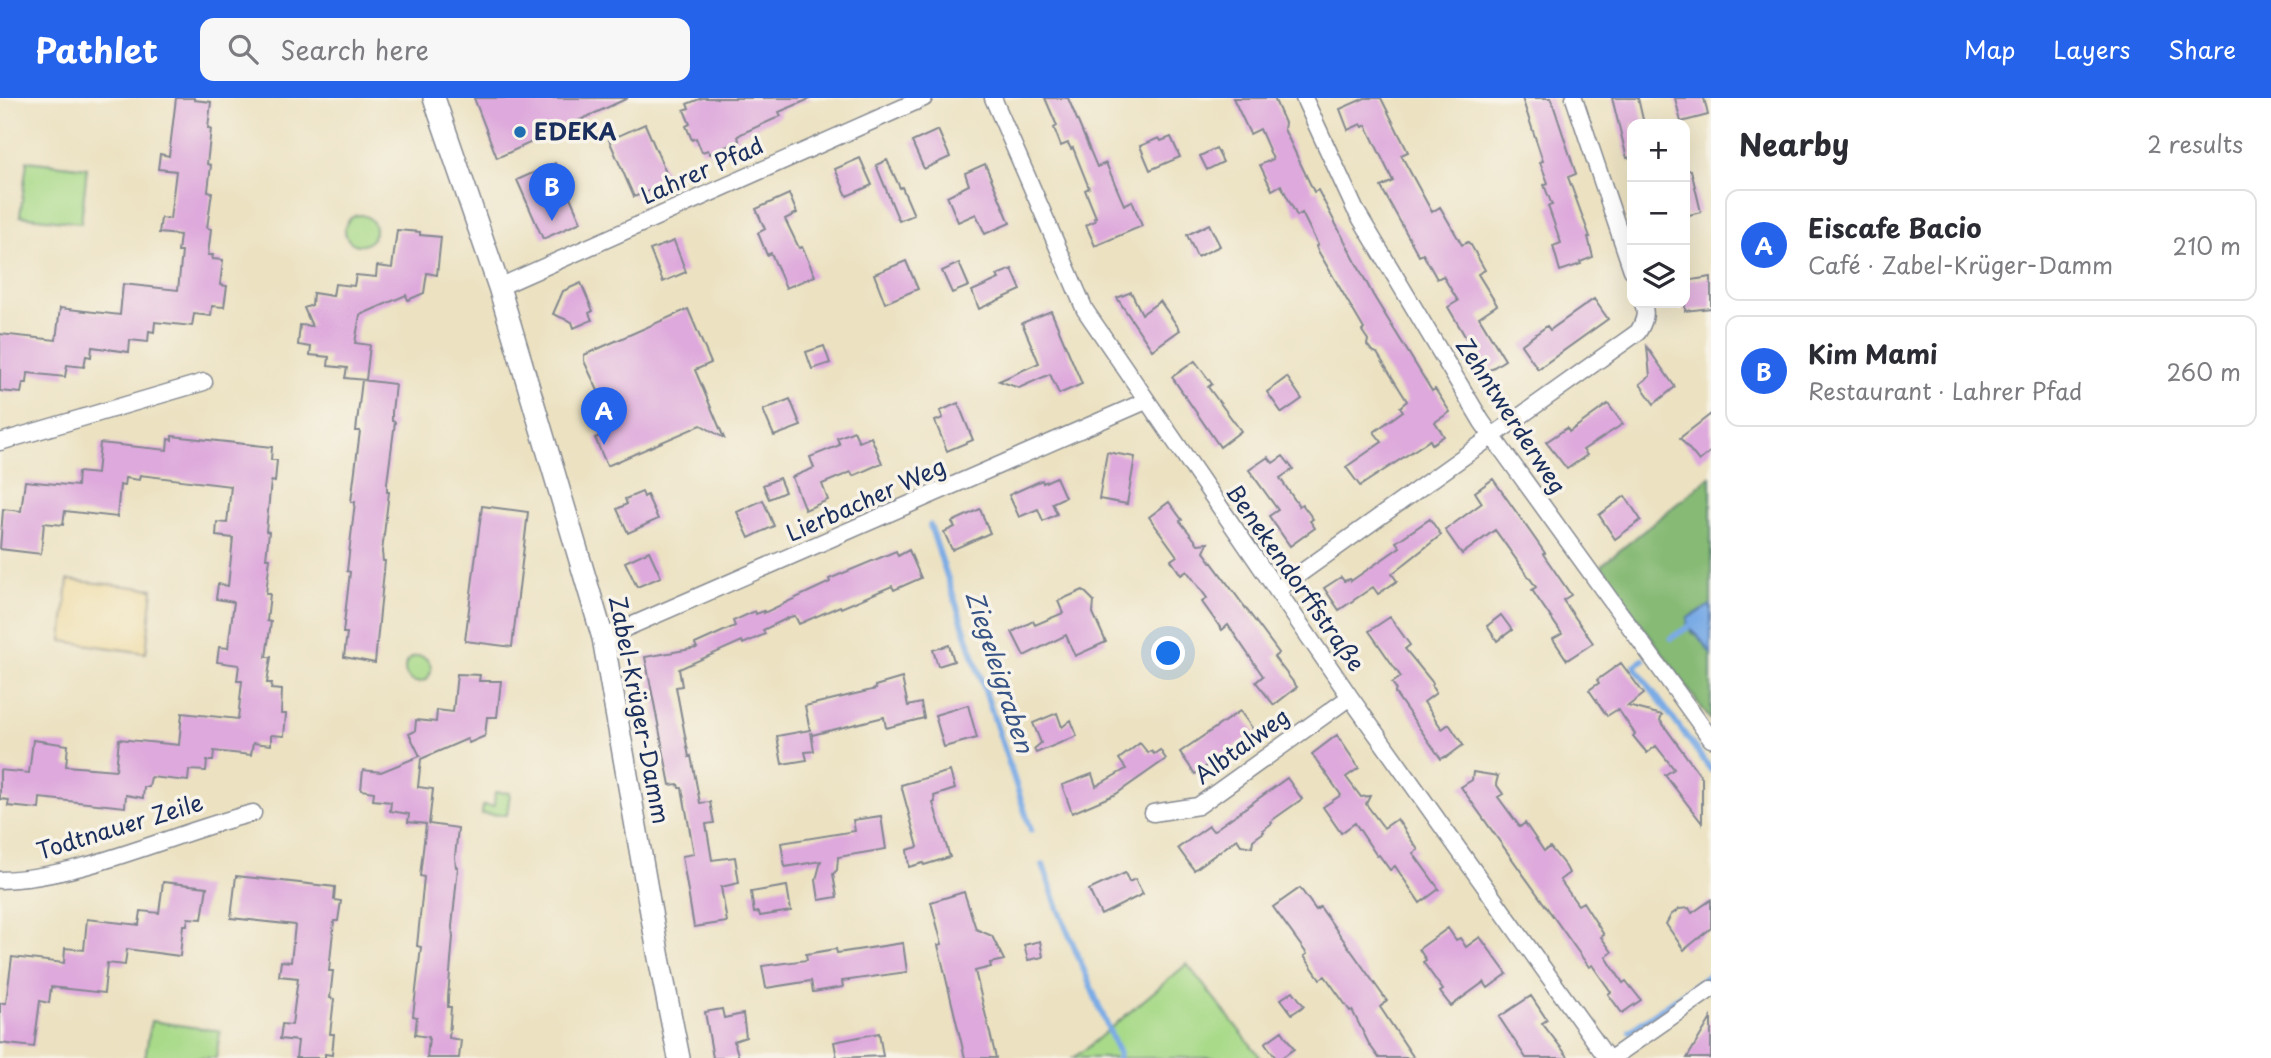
<!DOCTYPE html>
<html lang="en">
<head>
<meta charset="utf-8">
<style>
	:root { --surface:#fff; --page:#f7f7f7; --text:#2b2b33; --muted:#7c7c81; --line:#e1e1e2; --accent:#2563eb }
	body { margin:0; font-family:"Playpen Sans",sans-serif; background:var(--page); color:var(--text) }
	.controls { position:absolute; right:21px; top:21px; display:grid; overflow:hidden; border-radius:14px; box-shadow:0 7px 28px #0002 }
	.controls button { width:63px; height:63px; display:grid; place-items:center; padding:0; border:0; border-bottom:2px solid var(--line); background:var(--surface); color:var(--text); font:35px sans-serif }
	.you { position:absolute; left:1169px; top:556px; width:24px; height:24px; margin:-18px; border:5px solid #fff; border-radius:50%; background:#1a73e8; box-shadow:0 0 0 10px #1a73e833 }
	.badge { display:grid; place-items:center; width:46px; height:46px; border-radius:50%; background:var(--accent); color:#fff; font-size:23px; font-weight:700 }
	.pin { position:absolute; translate:-50% -58px; filter:drop-shadow(0 2px 4px #0008) }
	.pin::after { content:''; position:absolute; top:37px; width:24px; height:21px; background:inherit; clip-path:polygon(0 0,100% 0,50% 100%) }
	.list { margin:0; padding:0; list-style:none }
	h2 { display:flex; justify-content:space-between; align-items:center; height:91px; margin:0; padding:0 28px; font-size:30px }
	h2 small { font-size:23px; font-weight:400; color:var(--muted) }
	.list li { display:grid; grid-template-columns:46px 1fr auto; gap:21px; align-items:center; box-sizing:border-box; height:112px; margin:0 14px 14px; padding:0 14px; border:2px solid var(--line); border-radius:14px }
	.list b { display:block; font-size:26px; white-space:nowrap }
	.list p { margin:0; font-size:23px; white-space:nowrap; color:var(--muted) }
	.list em { font-size:23px; font-style:normal; color:var(--muted) }
	.icon { flex:none; width:38px; height:38px; fill:none; stroke:currentColor; stroke-width:2; stroke-linecap:round; stroke-linejoin:round }
	.map { position:relative; flex:none; width:1711px; height:960px; overflow:hidden }
	header { display:flex; align-items:center; gap:42px; box-sizing:border-box; height:98px; padding:0 35px; background:var(--accent); color:#fff }
	header strong { font-size:33px }
	nav { display:flex; gap:38px; margin-inline-start:auto; font-size:24px }
	.search { width:490px; height:63px; background:var(--page); display:flex; align-items:center; gap:18px; box-sizing:border-box; padding:0 24px; border-radius:14px; color:var(--muted); font-size:26px }
	main { display:flex }
	aside { flex:1; background:var(--surface) }
	.map>svg:first-child { display:block }
	.green { fill:#a9da89; stroke:#628474; stroke-width:2 }
	.forest { fill:#86ba75; stroke:#50746a; stroke-width:2 }
	.sand { fill:#eeda9e; stroke:#84847e; stroke-width:2 }
	.water { fill:#7aabe5; stroke:#4a6da2; stroke-width:2 }
	.lines { fill:none; stroke-linecap:round; stroke-linejoin:round }
	.stream { stroke:#7aabe5; stroke-width:6 }
	.building { fill:#dea9dc }
	.minor-casing { stroke:#848890; stroke-width:19 }
	.tertiary-casing { stroke:#848890; stroke-width:24 }
	.minor { stroke:#fff; stroke-width:16 }
	.tertiary { stroke:#fff; stroke-width:21 }
	.poi-dot { fill:#1f6fb2; stroke:#f7f3e8; stroke-width:2.5 }
	.labels { text-anchor:middle; stroke-width:7; stroke-linejoin:round; paint-order:stroke }
	.poi-label { font-size:23px; font-weight:bold; fill:#1b2f5e; stroke:#f7f3e8; text-anchor:start }
	.street-label { font-size:23px; fill:#1b2f5e; stroke:#f7f3e8 }
	.water-label { font-size:24px; font-style:italic; fill:#385486; stroke:#f7f3e8 }
</style>
</head>
<body>
<header>
<strong>Pathlet</strong>
<div class="search"><svg class="icon" aria-label="search" viewBox="0 0 24 24"><circle cx="10" cy="10" r="6"/><path d="M15 15l6 6"/></svg>Search here</div>
<nav><a>Map</a><a>Layers</a><a>Share</a></nav>
</header>
<main>
<div class="map">
<svg width="1711" height="960" viewBox="0 0 1711 960">
	<rect width="100%" height="100%" fill="#f7f3e8"/>
	<filter id="ink" filterUnits="userSpaceOnUse"><feTurbulence type="fractalNoise" baseFrequency=".0143" numOctaves="2"/><feDisplacementMap in="SourceGraphic" scale="14" xChannelSelector="R" yChannelSelector="G"/><feConvolveMatrix kernelMatrix="1 2 1 2 8 2 1 2 1" color-interpolation-filters="sRGB"/></filter>
	<filter id="wash" filterUnits="userSpaceOnUse"><feTurbulence type="fractalNoise" baseFrequency=".00686" numOctaves="4" result="noise"/><feDisplacementMap in="SourceGraphic" scale="28" xChannelSelector="R" yChannelSelector="G"/><feGaussianBlur stdDeviation="1.57" result="paint"/><feColorMatrix in="noise" values="0 0 0 0 0 0 0 0 0 0 0 0 0 0 0 0 0 1.4 0 .05"/><feComposite in="paint" operator="in"/></filter>
	<g filter="url(#wash)">
		<rect width="100%" height="100%" fill="#ece2c2"/>
		<!-- green -->
		<path class="green" d="M27 63 87 70 81 125 20 118Z
			M345 132a15 15 0 1 1 30 0a15 15 0 1 1-30 0Z
			M405 571a13 13 0 1 1 26 0a13 13 0 1 1-26 0Z
			M495 694 510 695 507 717 482 716 483 707 494 708Z
			M1187 866 1261 960H1073L1088 949Z
			M151 923 220 933 216 960H145Z"/>
		<!-- forest -->
		<path class="forest" d="M1711 378V507L1688 520 1691 534 1698 538 1711 556V623L1602 471 1603 466Z"/>
		<!-- sand -->
		<path class="sand" d="M68 482 153 491 146 555 62 543Z"/>
		<!-- water -->
		<path class="water" d="M1711 507V556L1698 538 1687 528 1688 520Z"/>
		<g class="lines">
			<!-- stream -->
			<path class="stream" d="M930 427 1031 732
				M1671 540 1693 526
				M1643 562 1634 568 1711 672
				M1043 767 1057 808 1119 956 1118 960
				M1630 933 1711 876"/>
		</g>
		<g id="blocks">
			<!-- building -->
			<path class="building" d="M176 0H194V2L211 4 208 30 211 31 207 66 211 67 208 93 212 94 207 130 211 131 208 157H213L212 161 223 162 220 187 227 188 224 209 212 208 211 218 194 216 192 228 155 224 154 234 149 233 148 244 130 242 129 254 92 249 91 259 86 258 84 269 67 267 65 279 28 275 27 285H23L21 295 0 293V236L56 242 60 210 120 217 123 186 178 192 182 154H178L180 137 159 135 161 120 170 121 176 73 158 71 160 56 169 58Z
				M474 0H628L497 60Z
				M702 0H812L779 14 781 18 743 35 738 38 739 43 710 56 708 52 702 54 696 40 692 42 686 28 690 26 684 12 689 10 687 6Z
				M1045 0H1068L1097 69 1106 65 1124 107 1132 103 1142 128 1095 148 1086 127 1095 123 1094 120 1096 119 1085 92 1089 90 1073 50 1071 51 1068 45 1061 48 1054 30 1057 28Z
				M1233 0H1274L1285 25 1284 31 1314 94 1318 92 1373 197 1432 293 1435 291 1450 314 1435 324 1444 338 1432 346 1430 342 1360 388 1346 369 1382 344 1374 334 1403 313 1400 309 1407 303 1377 255 1372 253 1367 247 1368 242 1362 233 1364 231 1317 151 1316 148 1318 147 1302 115 1297 118 1281 87 1272 92 1260 67 1273 61 1260 31 1250 36Z
				M1365 0H1381L1408 54 1401 57 1432 114 1440 109 1462 147 1468 144 1471 147 1485 172 1478 176 1497 207 1479 219 1505 262 1486 274 1448 209 1458 203 1443 178 1437 181 1423 156 1419 158 1381 89 1393 83 1366 27 1363 29 1361 26 1348 32 1340 11Z
				M1522 0H1551L1576 76 1568 79 1590 139H1588L1593 159 1580 164 1581 166 1560 173 1553 148 1561 145 1548 108 1552 107 1544 87 1548 85 1540 64 1543 63Z
				M1612 0H1638L1644 26H1632V59L1627 60Z
				M1675 0H1704L1708 17 1681 24Z
				M645 26 670 84 634 99 609 42Z
				M938 32 950 59 924 71 912 44Z
				M1171 39 1180 59 1150 72 1140 48 1159 40 1161 43Z
				M1216 50 1223 64 1207 72 1200 58Z
				M860 60 872 87 847 98 835 71Z
				M887 62 900 90 902 89 914 117 899 123 876 67Z
				M555 65 581 124 543 141 517 82Z
				M985 66 1010 125 985 136 976 116 958 124 947 98 969 87 965 75Z
				M1691 72 1701 114 1685 118V73Z
				M789 96 797 115 785 121 799 150 802 149 815 178 786 190 771 155 767 157 758 135 765 131 756 111Z
				M1209 126 1220 148 1197 159 1187 137Z
				M397 132 420 134V137L441 139 437 177 427 175 424 195 408 202 406 197 360 217 355 245 370 247 366 282 345 280 347 270 328 268 329 259 310 257 311 249 298 247 300 227 312 228 304 210 312 207 313 195 333 198 335 186 354 188 356 177 376 179 377 168 392 170Z
				M674 143 686 174 663 184 650 152Z
				M906 163 918 191 885 205 874 176Z
				M959 165 969 188 952 195 942 173Z
				M1012 171 1021 192 979 211 972 193 999 181 997 177Z
				M1711 179V210L1685 213V183Z
				M581 185 593 213 589 215 592 222 574 230 572 224 553 216 563 193Z
				M1131 194 1142 216 1160 203 1180 232 1152 252 1117 200Z
				M1594 201 1608 221 1538 271 1521 247 1547 228 1550 232Z
				M688 211 711 265 695 272 724 340 701 327 607 368 595 340 616 331 584 263V257Z
				M1051 213 1082 286 1059 296 1050 276 1019 290 999 283 1039 265 1022 225Z
				M824 248 830 265 812 271 806 254Z
				M1647 249 1675 289 1654 306 1640 286 1650 278Z
				M1195 263 1212 286 1208 289 1241 333 1220 349 1172 279Z
				M1287 279 1302 301 1282 315 1267 294Z
				M362 282 395 286 392 314V323L395 324 387 385V394H389L382 454 383 463H385L375 565 344 559 347 535H343L350 474 347 473 355 404H351L360 333H356Z
				M790 301 801 328 774 338 763 312Z
				M958 305 973 342 947 353 935 323 943 320 940 313Z
				M1608 306 1623 326 1583 352 1587 357 1567 371 1546 344 1567 330 1569 334Z
				M1711 316V353L1699 363 1680 340Z
				M854 333 859 344 871 339 882 365 853 378 851 374 822 386 828 402 805 412 792 379 814 370 810 359 840 347 837 340Z
				M172 338 272 349 271 362H277L275 384 271 383 266 433 269 434 266 460H270L266 496H270L267 523 271 524 266 559H271L267 585H272L271 591 282 592 281 616H286L284 638 271 637V647L253 645 251 657 214 653 213 663H207L206 673 189 672 188 683 151 679 149 689H144L143 700 126 697 125 709 40 700 39 711 8 708 9 702 0 701V672L29 675 33 642 68 647 66 668 116 672 119 641 179 647 182 615 238 621 242 583H237L239 567 217 564 219 549 228 550 234 504 216 501 218 486 228 488 233 440 216 438 217 424 227 425 231 388 140 377 139 382 125 380 124 388 120 387 117 419 65 413 63 427 44 425 41 456 0 451 3 411 21 413 25 383 77 388 78 374 97 376 100 345 167 352 168 341 172 342Z
				M1107 354 1135 359 1127 406 1099 401Z
				M1283 358 1293 371 1280 380 1299 408 1302 406 1313 421 1310 423 1315 430 1290 448 1269 418 1278 412 1249 372 1268 359 1273 365Z
				M1056 379 1065 399 1052 405 1057 416 1043 423 1038 411 1019 419 1009 397 1042 382 1043 385Z
				M779 380 785 394 769 401 763 387Z
				M1493 381 1545 455 1543 456 1571 497 1563 502 1593 545 1567 562 1553 541 1562 536 1532 492 1536 489 1495 432 1462 456 1445 432 1482 405 1475 394Z
				M642 394 644 399 647 397 658 421 628 435 617 411 627 406 625 401Z
				M1625 398 1641 422 1615 441 1599 417Z
				M763 402 774 428 749 440 737 414Z
				M1169 404 1182 422 1180 423 1198 446 1208 445 1204 454 1279 555 1274 559 1297 589 1274 607 1256 584 1263 578 1228 527 1222 532 1202 504 1207 500 1187 473 1181 477 1171 462 1177 458 1149 419Z
				M482 408 528 414 512 549 465 543Z
				M980 411 990 435 952 452 944 434 955 429 952 424Z
				M1430 421 1441 437 1392 476 1397 483 1378 496 1373 489 1339 512 1324 490 1341 479 1344 483 1350 481 1351 483 1400 449 1396 444Z
				M909 452 921 480 894 492 892 488 841 510 840 508 799 526 795 518 790 519 763 532 765 536 743 546 742 543 679 571 682 588 676 589 689 659 691 658 700 705 710 704 714 725 706 726 712 762 735 759 739 785 721 789 727 824 694 829 682 758 694 756 682 690H679L678 686 670 687 645 559 697 550 695 546 735 528 733 523 755 513 756 516 764 513V515L830 484 829 481 896 453 898 458Z
				M649 453 661 479 637 489 625 464Z
				M1083 492 1094 503 1093 515 1106 544 1075 558 1066 537 1024 558 1012 534 1033 523 1035 527 1063 515 1058 503Z
				M1501 517 1512 532 1497 543 1487 528Z
				M1390 519 1410 547 1405 551 1433 585 1432 589 1436 595 1424 604 1442 631 1449 626 1463 647 1447 659 1446 658 1441 661 1395 595 1396 590 1392 585 1401 579 1369 533Z
				M949 547 954 563 938 568 933 552Z
				M1621 565 1644 596 1628 608 1662 617 1660 622 1702 680V725L1665 677 1674 671 1656 648 1647 655 1633 638 1635 636 1618 611 1607 618 1589 592 1599 585 1597 582Z
				M457 576 480 577 479 583H501L497 619H487L485 638 469 645 467 641 421 661 418 689 433 691 429 726 458 730 455 759 456 769H458L452 829 453 839 448 899V909H451L449 940 461 942 459 960H427L429 939 415 937 417 919 413 918 421 849 417 848 424 779 420 778 426 726 408 724 409 716 390 713 391 704 373 702 374 694 361 692 363 672 381 674 420 658 409 636 415 633 416 622 436 624 437 612 453 614Z
				M902 580 908 608 921 605 924 620 886 630 884 619 812 637 811 634 814 653 805 654 807 662 782 666 777 638 810 632 805 608 876 591 875 588Z
				M968 607 977 640 944 649 935 617Z
				M1240 613 1255 634 1195 676 1180 654Z
				M1057 615 1062 629 1071 622 1077 638 1036 655 1034 651 1041 645 1033 625Z
				M1337 637 1359 670 1346 679 1361 699 1370 698 1366 706 1384 730 1397 721 1418 752 1413 755 1439 791 1420 805 1395 768 1390 772 1379 757 1377 758 1355 725 1341 735 1323 709 1341 697 1312 656Z
				M1140 645 1148 655 1151 653 1154 656 1160 652 1166 661 1116 696 1072 715 1062 687 1092 676 1096 688 1126 671 1119 661Z
				M950 673 955 691 934 698 935 704 933 705 950 759 924 767 923 765 909 769 907 752 918 749 901 687Z
				M1473 674 1498 678 1496 686 1503 696 1498 699 1520 729 1525 725 1544 753 1550 749 1566 769 1569 775 1560 782 1578 807 1583 804 1604 837 1601 839 1612 854 1606 859 1623 885 1626 883 1641 902 1622 915 1608 896 1611 894 1592 867 1589 869 1461 689 1472 682Z
				M1287 680 1302 701 1271 723 1272 725 1263 732 1264 734 1253 742 1252 749 1241 747 1237 741 1194 772 1178 750 1209 728 1213 733Z
				M881 718 886 751 838 759 837 772 833 776 837 799 819 802 816 782 821 763 785 769 781 745 855 733 853 722Z
				M1125 775 1129 784 1135 781 1143 796 1101 817 1089 792Z
				M236 778 335 789 334 802 341 803 338 823H334L329 873H333L330 900 334 901 330 936H334L332 957 325 956V960H296L298 943 280 941 282 926 292 927 298 880 279 878 281 863 291 864 295 827 231 820Z
				M163 784 207 789 202 821 188 820 187 827H183L180 858 127 851 125 867 107 865 104 895 51 889 49 905 40 903 34 949 0 945V905H6L12 859 64 865 65 850 84 852 87 821 139 827 141 813 159 815Z
				M787 788 791 813 760 818 759 814 754 815 751 794Z
				M1300 790 1316 812 1320 809 1387 903 1380 909 1414 960H1379L1369 946 1352 912 1350 913 1325 878 1320 881 1304 858 1307 856 1273 809Z
				M964 794 976 831 992 838 1004 862 990 865 991 869 975 873 996 960H965L938 847 942 846 931 804Z
				M1711 802V830L1684 852 1666 826 1671 817 1679 811 1689 810 1692 815Z
				M1448 830 1456 842 1460 840 1466 849 1480 839 1507 876 1488 890 1484 884 1451 908 1440 894 1443 892 1423 864 1426 862 1419 851Z
				M1040 843 1043 859 1028 862 1024 847Z
				M903 845 907 874 842 883 843 889 813 894 811 883 766 890 762 868 807 862 806 856 836 851 837 855Z
				M1293 893 1304 908 1292 916 1281 901Z
				M1531 898 1547 922 1542 925 1569 960H1526L1499 919Z
				M722 911 724 920 743 916 746 939 734 943 739 960H713L705 914Z
				M1711 920V960H1687Z
				M1282 933 1294 951 1281 960H1276L1265 945Z
				M879 935 883 958 837 960 834 944Z"/>
		</g>
	</g>
	<g filter="url(#ink)">
		<use href="#blocks" fill-opacity="0" stroke="#848890" stroke-width="2"/>
		<g class="lines">
			<defs>
				<path id="minor" d="M993 0 1085 212 1350 599 1607 960
					M1304 0 1355 111 1482 324 1711 641
					M1574 0 1632 172
					M499 189 924 0
					M0 344 204 284
					M1277 492 1638 234C1644 224 1647 216 1643 205
					M603 540 1146 303
					M1153 715 1198 708 1350 599
					M0 782C83 780 172 735 253 715
					M1612 960 1711 891"/>
				<path id="tertiary" d="M434 0 499 189 603 540 659 860 679 960"/>
			</defs>
			<!-- minor casing -->
			<use href="#minor" class="minor-casing"/>
			<!-- tertiary casing -->
			<use href="#tertiary" class="tertiary-casing"/>
			<!-- minor -->
			<use href="#minor" class="minor"/>
			<!-- tertiary -->
			<use href="#tertiary" class="tertiary"/>
		</g>
	</g>
	<!-- markers -->
	<circle class="poi-dot" cx="520" cy="34" r="7"/>
	<g class="labels">
		<!-- poi labels -->
		<g class="poi-label">
			<text x="534" y="42">EDEKA</text>
		</g>
		<!-- street labels -->
		<g class="street-label">
			<text transform="translate(702 73) rotate(-24)" y="8">Lahrer Pfad</text>
			<text transform="translate(1511 318) rotate(57)" y="8">Zehntwerderweg</text>
			<text transform="translate(866 402) rotate(-24)" y="8">Lierbacher Weg</text>
			<text transform="translate(1295 480) rotate(55)" y="8">Benekendorffstraße</text>
			<text transform="translate(639 612) rotate(79)" y="8">Zabel-Krüger-Damm</text>
			<text transform="translate(1242 648) rotate(-36)" y="8">Albtalweg</text>
			<text transform="translate(120 729) rotate(-17)" y="8">Todtnauer Zeile</text>
		</g>
		<!-- water labels -->
		<g class="water-label">
			<text transform="translate(999 574) rotate(72)" y="8">Ziegeleigraben</text>
		</g>
	</g>
</svg>
<div class="controls">
<button>+</button>
<button>−</button>
<button><svg class="icon" aria-label="layers" viewBox="0 0 24 24"><path d="M12 4l9 5-9 5-9-5zM3 14l9 5 9-5"/></svg></button>
</div>
<div class="you"></div>
<div class="pin badge" style="left:604px;top:347px">A</div>
<div class="pin badge" style="left:552px;top:123px">B</div>
</div>
<aside>
<h2>Nearby<small>2 results</small></h2>
<ul class="list">
<li><span class="badge">A</span><div><b>Eiscafe Bacio</b><p>Café · Zabel-Krüger-Damm</p></div><em>210 m</em></li>
<li><span class="badge">B</span><div><b>Kim Mami</b><p>Restaurant · Lahrer Pfad</p></div><em>260 m</em></li>
</ul>
</aside>
</main>
</body>
</html>
